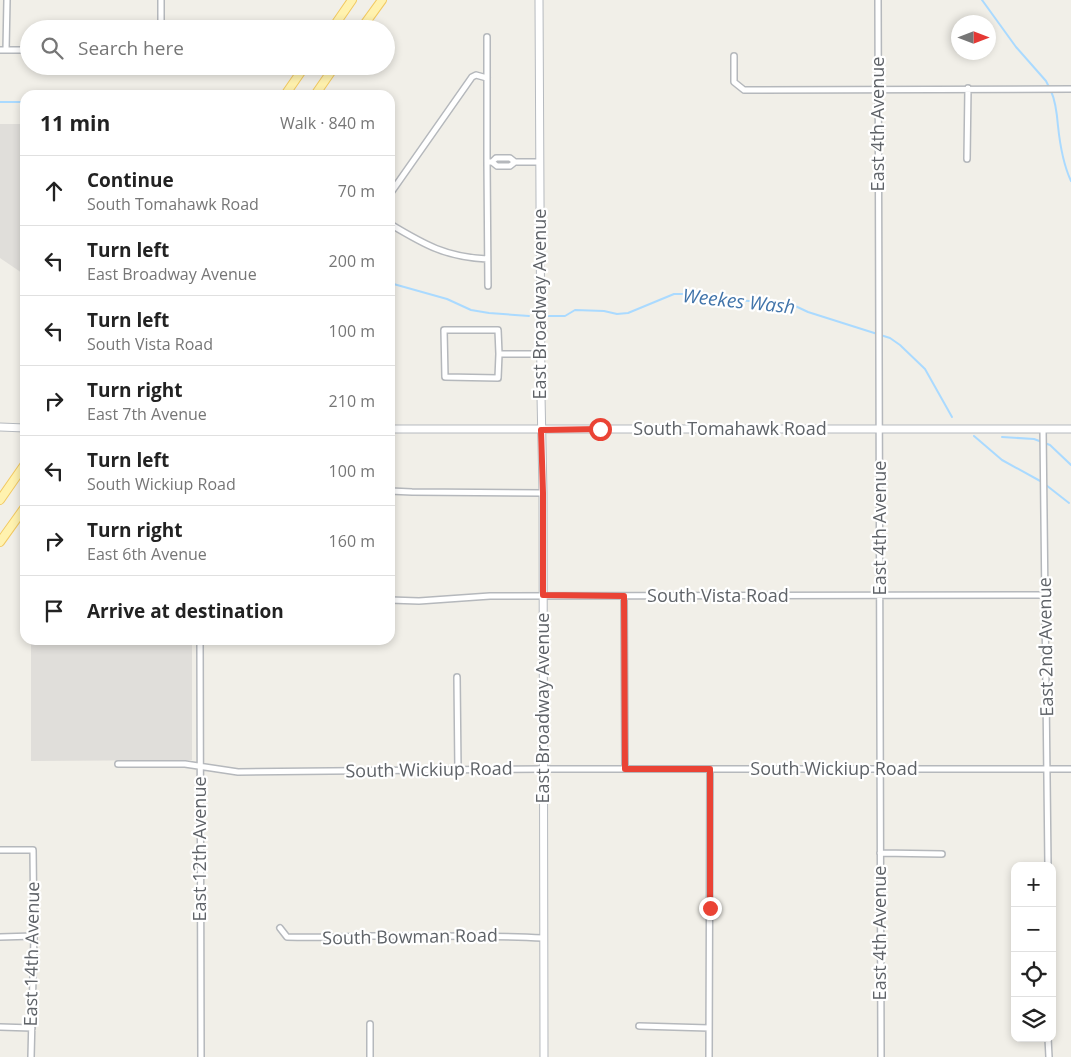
<!DOCTYPE html>
<html lang="en">
<head>
<meta charset="utf-8">
<style>
	:root { --surface:#fff; --page:#f6f6f6; --text:#222; --muted:#767676; --line:#e0e0e0 }
	body { margin:0; font-family:"Open Sans",sans-serif; background:var(--page); color:var(--text) }
	.controls { position:absolute; right:15px; bottom:15px; display:grid; overflow:hidden; border-radius:10px; box-shadow:0 2px 8px #0003 }
	.controls button { width:45px; height:45px; display:grid; place-items:center; padding:0; border:0; border-bottom:1px solid var(--line); background:var(--surface); color:var(--text); font:25px sans-serif }
	.compass { position:absolute; left:951px; top:15px; width:45px; height:45px; border-radius:50%; background:var(--surface); box-shadow:0 2px 8px #0003; rotate:90deg }
	.stop { position:absolute; width:15px; height:15px; margin:-11px; border:4px solid #ea4335; border-radius:50%; background:#fff }
	.stop.end { background:#ea4335; border-color:#fff; box-shadow:0 1px 5px #0008 }
	.list { margin:0; padding:0; list-style:none }
	h2 { display:flex; justify-content:space-between; align-items:center; height:65px; margin:0; padding:0 20px; font-size:21px }
	h2 small { font-size:16px; font-weight:400; color:var(--muted) }
	.list li { display:grid; grid-template-columns:32px 1fr auto; gap:15px; align-items:center; box-sizing:border-box; height:70px; padding:0 20px; border-top:1px solid var(--line) }
	.list b { display:block; font-size:19px; white-space:nowrap }
	.list p { margin:0; font-size:16px; white-space:nowrap; color:var(--muted) }
	.list em { font-size:16px; font-style:normal; color:var(--muted) }
	.icon { flex:none; width:28px; height:28px; fill:none; stroke:currentColor; stroke-width:2; stroke-linecap:round; stroke-linejoin:round }
	.map { position:relative; flex:none; width:1071px; height:1057px; overflow:hidden }
	.search { position:absolute; background:var(--surface); box-shadow:0 2px 8px #0003; left:20px; top:20px; width:375px; height:55px; display:flex; align-items:center; gap:12px; box-sizing:border-box; padding:0 18px; border-radius:28px; color:var(--muted); font-size:19px }
	.panel { position:absolute; background:var(--surface); box-shadow:0 2px 8px #0003; left:20px; top:90px; width:375px; height:555px; border-radius:15px }
	.map>svg:first-child { display:block }
	.industrial { fill:#e0deda }
	.lines { fill:none; stroke-linecap:round; stroke-linejoin:round }
	.stream { stroke:#aadaff; stroke-width:2 }
	.minor-casing { stroke:#b5b8bc; stroke-width:8 }
	.secondary-casing { stroke:#b6babf; stroke-width:9 }
	.primary-casing { stroke:#f2c960; stroke-width:10 }
	.minor { stroke:#fff; stroke-width:5 }
	.secondary { stroke:#fff; stroke-width:7 }
	.primary { stroke:#fff2af; stroke-width:8 }
	.route { stroke:#ea4335; stroke-width:6 }
	.labels { text-anchor:middle; stroke-width:4.5; stroke-linejoin:round; paint-order:stroke }
	.street-label { font-size:18px; fill:#5f6368; stroke:#fff }
	.water-label { font-size:19px; font-style:italic; fill:#4174aa; stroke:#fff }
</style>
</head>
<body>
<div class="map">
<svg width="1071" height="1057" viewBox="0 0 1071 1057">
	<rect width="100%" height="100%" fill="#f1efe8"/>
	<!-- industrial -->
	<path class="industrial" d="M0 124H25V275L0 258Z
		M31 640H192V760L31 761Z"/>
	<g class="lines">
		<!-- stream -->
		<path class="stream" d="M982 0 1016 47 1046 81 1049 87
			M1051 91C1056 102 1057 114 1058 126 1060 145 1063 164 1071 181
			M0 102H25
			M390 283 447 299 471 310 489 313 529 316
			M547 316H565L575 310 604 311 617 314 628 313 674 294H692L705 298 791 304 808 312 890 338 900 345 925 369 952 417
			M974 436 1002 460 1042 482
			M1002 437 1034 439 1050 445 1071 465
			M1046 485 1069 503"/>
		<defs>
			<path id="minor" d="M878 0 881 1057
				M161 29V0
				M487 37V162H492
				M0 50H29
				M6 50 7 0
				M734 56V82L744 90 1071 89
				M967 159 968 88
				M487 162 488 286
				M515 162 510 158H496L492 162 497 166H510L515 162H540
				M390 194 472 77 476 75 487 78
				M390 224C425 245 446 257 487 259
				M444 330H498L499 354 498 378 445 377Z
				M499 354H541
				M1043 429 1048 866
				M390 491 412 492 543 493
				M624 596 625 769
				M390 600 419 601 490 596 1046 595
				M200 640 201 1057
				M457 677 458 770
				M118 764H185L238 772 544 769H1071
				M0 850H33L34 936 31 1057
				M880 853 942 854
				M280 928 287 937C316 938 343 937 371 936 429 936 486 935 543 938
				M0 937 34 936
				M639 1026 709 1028
				M0 1027 32 1028
				M1048 1038 1049 1057
				M370 1057V1024
				M709 1057 710 769"/>
			<path id="secondary" d="M539 0 541 396 543 493 544 1057
				M0 427 25 428
				M390 429H1071"/>
			<path id="primary" d="M332 29 352 0
				M361 29 382 0
				M285 95 305 66
				M315 95 335 66
				M0 500 25 464
				M0 542 25 507"/>
		</defs>
		<!-- minor casing -->
		<use href="#minor" class="minor-casing"/>
		<!-- secondary casing -->
		<use href="#secondary" class="secondary-casing"/>
		<!-- primary casing -->
		<use href="#primary" class="primary-casing"/>
		<!-- minor -->
		<use href="#minor" class="minor"/>
		<!-- secondary -->
		<use href="#secondary" class="secondary"/>
		<!-- primary -->
		<use href="#primary" class="primary"/>
	</g>
	<g class="lines">
		<!-- route -->
		<path class="route" d="M600 429 541 430 543 493V595L624 596 625 769H710V908"/>
	</g>
	<g class="labels">
		<!-- street labels -->
		<g class="street-label">
			<text transform="translate(878 124) rotate(-90)" y="6">East 4th Avenue</text>
			<text transform="translate(540 304) rotate(-90)" y="6">East Broadway Avenue</text>
			<text x="730" y="435">South Tomahawk Road</text>
			<text transform="translate(880 528) rotate(-90)" y="6">East 4th Avenue</text>
			<text x="718" y="602">South Vista Road</text>
			<text transform="translate(1046 647) rotate(-91)" y="6">East 2nd Avenue</text>
			<text transform="translate(543 708) rotate(-90)" y="6">East Broadway Avenue</text>
			<text x="834" y="775">South Wickiup Road</text>
			<text transform="translate(429 770) rotate(-1)" y="6">South Wickiup Road</text>
			<text transform="translate(200 849) rotate(-90)" y="6">East 12th Avenue</text>
			<text transform="translate(880 933) rotate(-90)" y="6">East 4th Avenue</text>
			<text transform="translate(410 937) rotate(-1)" y="6">South Bowman Road</text>
			<text transform="translate(32 954) rotate(-89)" y="6">East 14th Avenue</text>
		</g>
		<!-- water labels -->
		<g class="water-label">
			<text transform="translate(739 301) rotate(6)" y="7">Weekes Wash</text>
		</g>
	</g>
</svg>
<div class="controls">
<button>+</button>
<button>−</button>
<button><svg class="icon" aria-label="locate" viewBox="0 0 24 24"><circle cx="12" cy="12" r="6"/><path d="M12 2v4M12 18v4M2 12h4M18 12h4"/></svg></button>
<button><svg class="icon" aria-label="layers" viewBox="0 0 24 24"><path d="M12 4l9 5-9 5-9-5zM3 14l9 5 9-5"/></svg></button>
</div>
<svg class="compass" viewBox="-18 -18 36 36"><path d="M0-13l5 13h-10z" fill="#e53935"/><path d="M0 13l5-13h-10z" fill="#767676"/></svg>
<div class="stop" style="left:600px;top:429px"></div>
<div class="stop end" style="left:710px;top:908px"></div>
<div class="search"><svg class="icon" aria-label="search" viewBox="0 0 24 24"><circle cx="10" cy="10" r="6"/><path d="M15 15l6 6"/></svg>Search here</div>
<section class="panel">
<h2>11 min<small>Walk · 840 m</small></h2>
<ul class="list">
<li><svg class="icon" aria-label="ahead" viewBox="0 0 24 24"><path d="M12 20V5M6 11l6-6 6 6"/></svg><div><b>Continue</b><p>South Tomahawk Road</p></div><em>70 m</em></li>
<li><svg class="icon" aria-label="left" viewBox="0 0 24 24"><path d="M17 20v-9H6M10 6l-5 5 5 5"/></svg><div><b>Turn left</b><p>East Broadway Avenue</p></div><em>200 m</em></li>
<li><svg class="icon" aria-label="left" viewBox="0 0 24 24"><path d="M17 20v-9H6M10 6l-5 5 5 5"/></svg><div><b>Turn left</b><p>South Vista Road</p></div><em>100 m</em></li>
<li><svg class="icon" aria-label="right" viewBox="0 0 24 24"><path d="M7 20v-9h11M14 6l5 5-5 5"/></svg><div><b>Turn right</b><p>East 7th Avenue</p></div><em>210 m</em></li>
<li><svg class="icon" aria-label="left" viewBox="0 0 24 24"><path d="M17 20v-9H6M10 6l-5 5 5 5"/></svg><div><b>Turn left</b><p>South Wickiup Road</p></div><em>100 m</em></li>
<li><svg class="icon" aria-label="right" viewBox="0 0 24 24"><path d="M7 20v-9h11M14 6l5 5-5 5"/></svg><div><b>Turn right</b><p>East 6th Avenue</p></div><em>160 m</em></li>
<li><svg class="icon" aria-label="arrive" viewBox="0 0 24 24"><path d="M6 21V4h12l-3 4 3 4H6"/></svg><div><b>Arrive at destination</b></div></li>
</ul>
</section>
</div>
</body>
</html>
